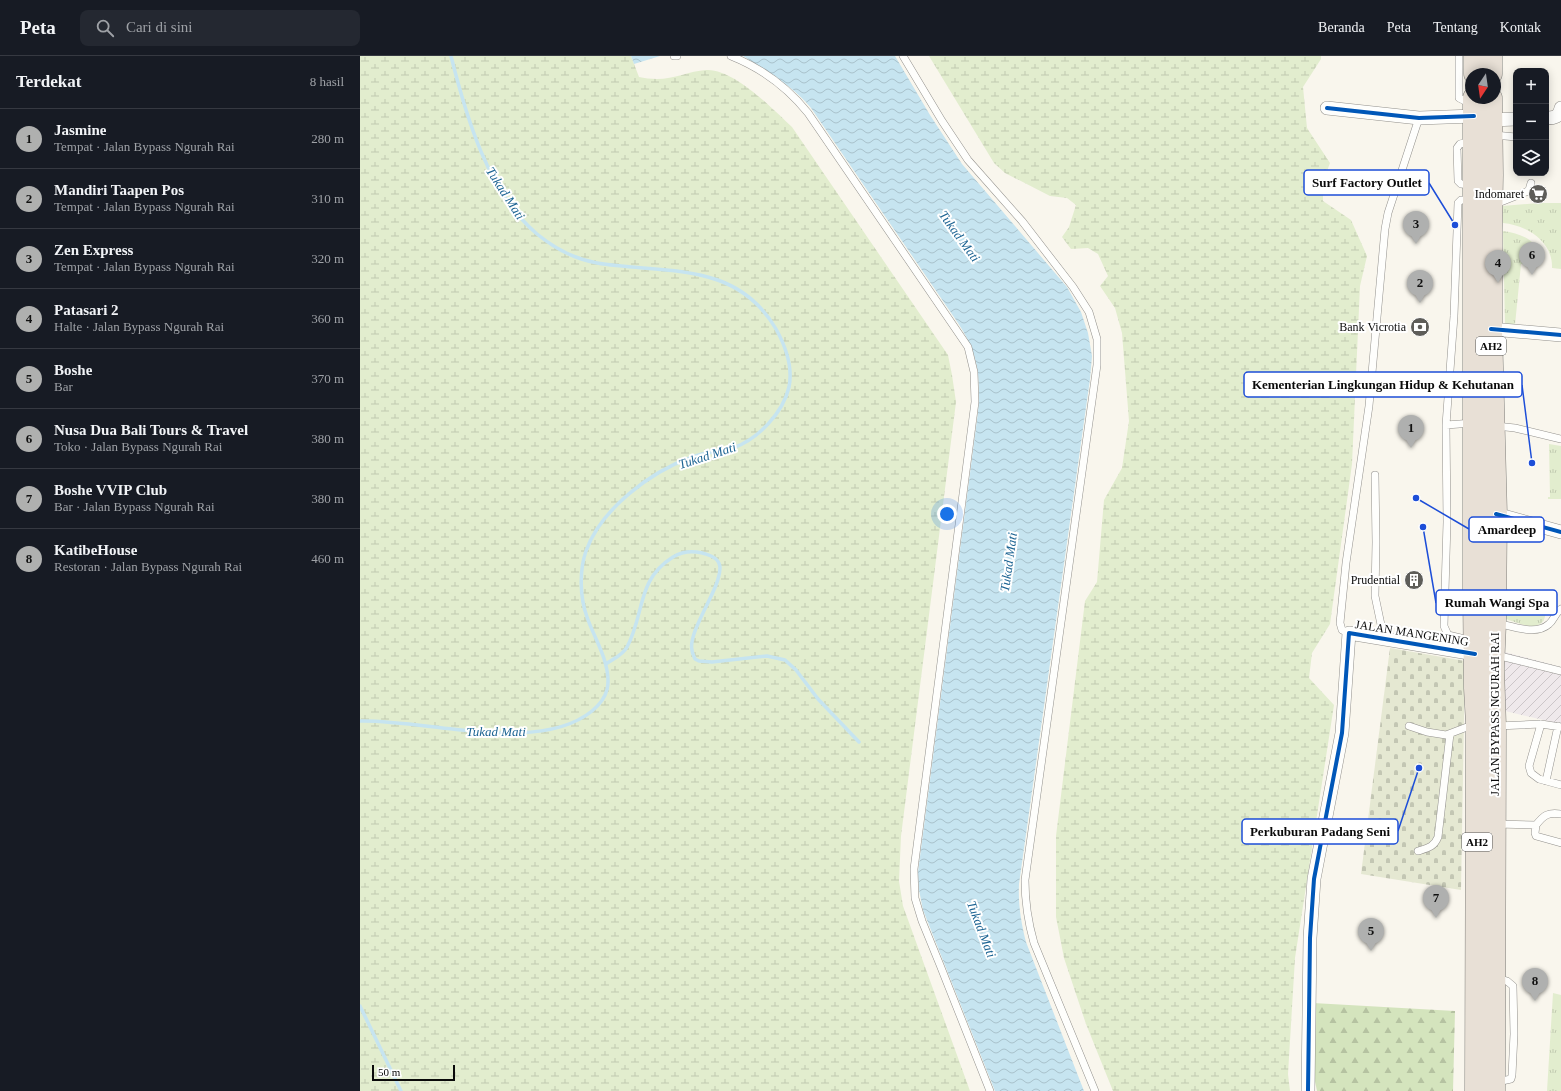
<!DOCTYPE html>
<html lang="id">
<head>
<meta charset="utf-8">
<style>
	:root { --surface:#171b24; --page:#242831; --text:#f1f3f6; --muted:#9ea1a6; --line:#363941; --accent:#afb0af }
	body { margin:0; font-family:Georgia,serif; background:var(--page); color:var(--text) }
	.controls { position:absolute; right:12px; top:12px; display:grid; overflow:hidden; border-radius:8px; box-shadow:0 2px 10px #0003 }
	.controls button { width:36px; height:36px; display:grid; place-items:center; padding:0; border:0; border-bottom:1px solid var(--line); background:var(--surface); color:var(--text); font:20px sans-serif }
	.compass { position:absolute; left:1105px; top:12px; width:36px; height:36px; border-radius:50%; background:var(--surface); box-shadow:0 2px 10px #0003; rotate:193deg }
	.scale { position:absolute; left:12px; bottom:10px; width:83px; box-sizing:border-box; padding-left:4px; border:2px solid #0a0a0a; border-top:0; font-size:11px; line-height:14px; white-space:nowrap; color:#0a0a0a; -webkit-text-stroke:3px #fff; paint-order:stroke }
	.you { position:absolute; left:587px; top:458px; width:14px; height:14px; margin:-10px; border:3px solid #fff; border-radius:50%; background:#1a73e8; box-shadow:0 0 0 6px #1a73e833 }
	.badge { display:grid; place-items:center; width:26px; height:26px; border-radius:50%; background:var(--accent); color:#111; font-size:13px; font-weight:700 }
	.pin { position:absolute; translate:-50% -33px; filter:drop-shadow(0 1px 2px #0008) }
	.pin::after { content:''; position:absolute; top:21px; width:14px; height:12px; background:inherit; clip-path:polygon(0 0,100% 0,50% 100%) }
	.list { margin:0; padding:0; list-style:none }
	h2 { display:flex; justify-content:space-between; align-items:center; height:52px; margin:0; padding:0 16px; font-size:17px }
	h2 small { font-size:13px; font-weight:400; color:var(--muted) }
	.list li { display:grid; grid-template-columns:26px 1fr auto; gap:12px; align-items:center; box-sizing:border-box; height:60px; padding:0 16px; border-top:1px solid var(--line) }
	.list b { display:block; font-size:15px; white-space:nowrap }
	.list p { margin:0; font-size:13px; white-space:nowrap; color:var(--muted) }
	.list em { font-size:13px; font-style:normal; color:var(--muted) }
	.icon { flex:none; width:22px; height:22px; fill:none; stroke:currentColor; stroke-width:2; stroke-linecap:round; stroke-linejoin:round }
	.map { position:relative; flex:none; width:1201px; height:1035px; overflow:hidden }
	header { display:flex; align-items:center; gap:24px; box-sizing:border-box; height:56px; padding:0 20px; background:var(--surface); border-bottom:1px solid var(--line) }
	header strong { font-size:19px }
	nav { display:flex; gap:22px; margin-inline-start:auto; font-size:14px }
	.search { width:280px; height:36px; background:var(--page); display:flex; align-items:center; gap:10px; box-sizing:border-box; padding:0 14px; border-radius:8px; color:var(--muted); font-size:15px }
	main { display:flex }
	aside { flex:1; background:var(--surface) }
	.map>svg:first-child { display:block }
	.industrial { fill:url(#industrial-furrows) }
	.grass { fill:url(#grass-tufts) }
	.forest { fill:url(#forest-firs) }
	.wetland { fill:url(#wetland-marsh) }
	.cemetery { fill:url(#cemetery-stones) }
	.water { fill:url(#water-waves) }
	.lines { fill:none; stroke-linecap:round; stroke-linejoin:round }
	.stream { stroke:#c6e4f0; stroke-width:3.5 }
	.service-casing { stroke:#92908c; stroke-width:8 }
	.minor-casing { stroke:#92908c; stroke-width:14 }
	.trunk-casing { stroke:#7f7e7a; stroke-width:23 }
	.service { stroke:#fefefc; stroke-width:7 }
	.minor { stroke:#fefefc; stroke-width:13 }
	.trunk { stroke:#e8e0d6; stroke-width:22 }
	.cycleway-casing { stroke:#fff; stroke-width:6 }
	.cycleway { stroke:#0057b8; stroke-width:4 }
	.labels { text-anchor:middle; stroke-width:4; stroke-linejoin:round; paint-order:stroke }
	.shield { fill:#fff; stroke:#545454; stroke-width:1 }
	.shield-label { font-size:11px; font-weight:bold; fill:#0a0a0a }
	.poi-label { font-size:12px; fill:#0a0a0a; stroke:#fff; text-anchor:end }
	.street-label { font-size:12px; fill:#0a0a0a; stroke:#fff }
	.water-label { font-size:13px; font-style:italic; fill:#1c6493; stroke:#fff }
	.leader { fill:none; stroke:#1d4ed8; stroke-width:1.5 }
	.callout-dot { fill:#1d4ed8; stroke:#fff; stroke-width:1.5 }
	.callout { fill:#fff; stroke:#1d4ed8; stroke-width:1.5 }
	.callout-label { font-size:13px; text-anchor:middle; font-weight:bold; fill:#0a0a0a }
</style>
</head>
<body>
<header>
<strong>Peta</strong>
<div class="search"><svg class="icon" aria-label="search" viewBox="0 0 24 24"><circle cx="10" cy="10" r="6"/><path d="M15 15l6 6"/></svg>Cari di sini</div>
<nav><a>Beranda</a><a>Peta</a><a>Tentang</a><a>Kontak</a></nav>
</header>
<main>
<aside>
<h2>Terdekat<small>8 hasil</small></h2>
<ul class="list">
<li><span class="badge">1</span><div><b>Jasmine</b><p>Tempat · Jalan Bypass Ngurah Rai</p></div><em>280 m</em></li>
<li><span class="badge">2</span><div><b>Mandiri Taapen Pos</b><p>Tempat · Jalan Bypass Ngurah Rai</p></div><em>310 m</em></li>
<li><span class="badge">3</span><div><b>Zen Express</b><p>Tempat · Jalan Bypass Ngurah Rai</p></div><em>320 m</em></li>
<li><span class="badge">4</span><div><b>Patasari 2</b><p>Halte · Jalan Bypass Ngurah Rai</p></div><em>360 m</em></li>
<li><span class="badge">5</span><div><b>Boshe</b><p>Bar</p></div><em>370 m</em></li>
<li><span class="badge">6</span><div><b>Nusa Dua Bali Tours &amp; Travel</b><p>Toko · Jalan Bypass Ngurah Rai</p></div><em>380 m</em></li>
<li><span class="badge">7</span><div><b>Boshe VVIP Club</b><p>Bar · Jalan Bypass Ngurah Rai</p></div><em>380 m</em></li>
<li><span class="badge">8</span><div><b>KatibeHouse</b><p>Restoran · Jalan Bypass Ngurah Rai</p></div><em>460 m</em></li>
</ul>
</aside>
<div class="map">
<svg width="1201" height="1035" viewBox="0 0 1201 1035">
	<defs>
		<pattern id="industrial-furrows" width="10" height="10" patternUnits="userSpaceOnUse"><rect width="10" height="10" fill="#efe9eb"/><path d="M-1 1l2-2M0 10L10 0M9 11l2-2" fill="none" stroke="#ccc6c8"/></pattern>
		<pattern id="grass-tufts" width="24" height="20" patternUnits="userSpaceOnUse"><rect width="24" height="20" fill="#e2edce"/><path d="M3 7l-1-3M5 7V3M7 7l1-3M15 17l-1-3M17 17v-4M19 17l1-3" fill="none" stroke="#c1cab0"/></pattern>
		<pattern id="forest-firs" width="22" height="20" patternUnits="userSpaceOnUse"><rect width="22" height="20" fill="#d4e4bd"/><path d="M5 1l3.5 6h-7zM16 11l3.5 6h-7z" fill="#b5c2a1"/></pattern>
		<pattern id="wetland-marsh" width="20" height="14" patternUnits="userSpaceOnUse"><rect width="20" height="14" fill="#e2edce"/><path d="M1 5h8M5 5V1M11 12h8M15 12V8" fill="none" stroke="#c1cab0"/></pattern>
		<pattern id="cemetery-stones" width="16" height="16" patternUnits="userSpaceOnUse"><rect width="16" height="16" fill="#e5e8d2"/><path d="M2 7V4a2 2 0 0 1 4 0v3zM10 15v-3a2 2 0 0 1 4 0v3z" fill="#c3c6b3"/></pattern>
		<pattern id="water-waves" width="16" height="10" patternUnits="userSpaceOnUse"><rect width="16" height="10" fill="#c6e4f0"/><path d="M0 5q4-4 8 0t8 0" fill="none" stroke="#a9c2cc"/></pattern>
	</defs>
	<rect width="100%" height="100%" fill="#f9f6ed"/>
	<!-- industrial -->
	<path class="industrial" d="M1145 596 1201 611V668L1145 655Z"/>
	<!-- grass -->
	<path class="grass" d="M1179 147H1201V213L1192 212C1193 185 1166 169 1143 167L1142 150Z
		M1143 175C1163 178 1182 185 1179 209L1161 208 1155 269 1145 268Z
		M1189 388 1201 390V443H1188V441H1190Z
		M1146 533 1181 543C1188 552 1188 570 1173 570 1167 571 1152 565 1146 563Z
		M1193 937 1201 939V1035H1187Z"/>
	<!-- forest -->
	<path class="forest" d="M953 947 1095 955 1093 1035H957L952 1011Z"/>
	<!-- wetland -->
	<path class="wetland" d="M0 0H271L279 21C284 22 291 23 297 23 314 23 330 15 346 14 373 12 413 53 432 71L588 299 592 319 596 346 541 780 539 825 543 850 610 1035H0Z
		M569 0H961V3L943 31 947 72 970 107 963 126V145L991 164 1007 200 1000 230 992 408 970 568 952 597 949 622 974 649 935 902 928 1018 930 1035H753L726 968 704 902 696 861V780L725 545 737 526 744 444 762 412 769 365 762 277 755 252 740 230 748 220 738 198 728 192 711 193 702 181 709 171 716 149 707 142 690 140 645 117 634 107Z"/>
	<!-- cemetery -->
	<path class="cemetery" d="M1030 592 1105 605 1101 834 1001 818Z"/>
	<!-- water -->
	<path class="water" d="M271 0H300L274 8Z
		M383 0H535L570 59 602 108 707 231 721 256 728 277 732 300 730 323 659 828C658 848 661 866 666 886L724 1035H635L563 854 559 834 558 816 618 356C621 320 618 297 598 267L451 52C433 30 408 16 383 0Z"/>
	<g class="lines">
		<!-- stream -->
		<path class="stream" d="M246 608C253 603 263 599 267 591 285 558 276 524 313 501 325 494 339 495 351 500 362 505 361 513 358 523 354 540 328 578 332 594 332 597 334 600 335 603L339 605 352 606 407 600 425 604 436 614 458 643 499 686
			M0 665C65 663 178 699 232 655 249 641 251 627 245 606 241 591 232 576 227 561 220 542 219 515 226 495 241 453 290 416 332 401 345 396 360 396 373 392 398 383 423 357 429 331 433 311 426 291 416 273 376 204 304 218 237 207 215 203 194 192 177 178 128 137 106 60 91 0
			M0 950 41 1035"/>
		<defs>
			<path id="service" d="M314 0H317
				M371 0C401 12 428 32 448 57L608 291 614 316 615 346 554 813 555 842 562 865 580 909 630 1035
				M543 0 582 65 608 104 662 165 713 231 729 256 737 283V309L665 824C665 847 668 866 674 887L735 1035
				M1099 0V42L1105 45H1112
				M1134 79 1156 81
				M1111 85 1100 88 1097 92 1098 125 1101 128 1111 129
				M1111 144H1101L1098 147 1094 260 1086 369 1087 466 1084 570 1088 579 1113 585
				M1133 149 1166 136 1169 134 1171 127
				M1086 369 1113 367
				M1136 370 1155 372 1201 383
				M1015 419 1016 486 1015 540 1024 583
				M1137 567C1152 570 1176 580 1189 568 1194 564 1195 557 1201 553
				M989 577 982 574 980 567 986 507 1009 350 1025 173 1028 157 1059 62
				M1136 599 1201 615
				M1181 668 1169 710 1171 717 1179 723 1201 729
				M1049 670 1067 676 1086 679 1115 668
				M1137 670 1181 668 1201 671
				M1186 725 1198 670
				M1136 768 1176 769C1184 759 1188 756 1201 758
				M1176 769 1175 777 1176 780 1201 787
				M1058 795C1068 792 1074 791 1078 781L1090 678
				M1137 1026 1151 1023 1152 1019 1154 978 1153 930 1147 925 1137 922"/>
			<path id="minor" d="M967 52 1059 62 1114 60
				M1186 62C1195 62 1199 61 1201 52
				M1131 64 1156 63
				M1131 273 1201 279
				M1136 458 1201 476
				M948 1035 950 882 954 823 982 677 989 577 1115 598"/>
			<path id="trunk" d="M1131 0V18
				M1115 18V0
				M1114 42V537L1115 632 1117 668 1116 1035
				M1131 42 1132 119 1131 173V273L1136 458 1135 567 1133 613 1135 670 1134 1035"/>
		</defs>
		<!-- service casing -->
		<use href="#service" class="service-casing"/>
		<!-- minor casing -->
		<use href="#minor" class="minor-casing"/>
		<!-- trunk casing -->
		<use href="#trunk" class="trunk-casing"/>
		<!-- service -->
		<use href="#service" class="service"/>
		<!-- minor -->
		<use href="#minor" class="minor"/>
		<!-- trunk -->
		<use href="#trunk" class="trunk"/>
		<defs>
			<path id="cycleway" d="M967 52 1059 62 1114 60
				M1131 273 1201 279
				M1136 458 1201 476
				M948 1035 950 882 954 823 982 677 989 577 1115 598"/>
		</defs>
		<!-- cycleway casing -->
		<use href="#cycleway" class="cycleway-casing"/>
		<!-- cycleway -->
		<use href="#cycleway" class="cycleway"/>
	</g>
	<!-- icons -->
	<defs>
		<symbol id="supermarket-disc" viewBox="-11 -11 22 22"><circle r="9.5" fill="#5e5d59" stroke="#fff"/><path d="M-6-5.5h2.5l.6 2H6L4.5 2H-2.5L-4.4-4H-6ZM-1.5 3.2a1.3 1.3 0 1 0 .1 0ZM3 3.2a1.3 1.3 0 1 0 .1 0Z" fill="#fff"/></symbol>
		<symbol id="bank-disc" viewBox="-11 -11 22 22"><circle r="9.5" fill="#5e5d59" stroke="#fff"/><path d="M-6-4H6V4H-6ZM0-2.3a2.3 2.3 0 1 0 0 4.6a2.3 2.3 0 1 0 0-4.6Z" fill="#fff"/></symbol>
		<symbol id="building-disc" viewBox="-11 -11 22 22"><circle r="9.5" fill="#5e5d59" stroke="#fff"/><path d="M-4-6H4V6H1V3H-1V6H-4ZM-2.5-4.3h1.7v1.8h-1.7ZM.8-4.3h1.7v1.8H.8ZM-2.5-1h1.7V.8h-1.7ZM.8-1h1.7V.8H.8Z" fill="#fff"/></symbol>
	</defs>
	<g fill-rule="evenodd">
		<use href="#supermarket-disc" x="1167" y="127" width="22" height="22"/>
		<use href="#bank-disc" x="1049" y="260" width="22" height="22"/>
		<use href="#building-disc" x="1043" y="513" width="22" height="22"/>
	</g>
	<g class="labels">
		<!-- shield labels -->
		<g class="shield">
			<rect x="1116" y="281" width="30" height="18" rx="3"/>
			<rect x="1102" y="777" width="30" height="18" rx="3"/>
		</g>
		<g class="shield-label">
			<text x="1131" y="294">AH2</text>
			<text x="1117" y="790">AH2</text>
		</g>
		<!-- poi labels -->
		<g class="poi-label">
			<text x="1164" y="142">Indomaret</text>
			<text x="1046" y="275">Bank Vicrotia</text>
			<text x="1040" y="528">Prudential</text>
		</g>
		<!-- street labels -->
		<g class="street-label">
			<text transform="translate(1052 577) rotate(9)" y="4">JALAN MANGENING</text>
			<text transform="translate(1135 658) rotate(-90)" y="4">JALAN BYPASS NGURAH RAI</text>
		</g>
		<!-- water labels -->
		<g class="water-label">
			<text transform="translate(146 137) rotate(57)" y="5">Tukad Mati</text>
			<text transform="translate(600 180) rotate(54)" y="5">Tukad Mati</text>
			<text transform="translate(347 399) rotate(-18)" y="5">Tukad Mati</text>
			<text transform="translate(648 506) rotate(-82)" y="5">Tukad Mati</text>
			<text x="136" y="680">Tukad Mati</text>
			<text transform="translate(622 873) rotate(69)" y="5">Tukad Mati</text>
		</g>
	</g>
	<!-- callouts -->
	<path class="leader" d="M1095 169L1069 127M1172 407L1162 329M1056 442L1109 473M1063 471L1076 547M1059 712L1038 775"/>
	<g class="callout-dot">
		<circle cx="1095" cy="169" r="4"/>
		<circle cx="1172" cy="407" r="4"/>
		<circle cx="1056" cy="442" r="4"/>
		<circle cx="1063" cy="471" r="4"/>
		<circle cx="1059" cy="712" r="4"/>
	</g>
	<g class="callout">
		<rect x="944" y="114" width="125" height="25" rx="4"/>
		<rect x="884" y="316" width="278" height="25" rx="4"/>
		<rect x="1109" y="461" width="75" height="25" rx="4"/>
		<rect x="1076" y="534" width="121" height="25" rx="4"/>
		<rect x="882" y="763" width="156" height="25" rx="4"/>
	</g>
	<g class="callout-label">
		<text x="1007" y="131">Surf Factory Outlet</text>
		<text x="1023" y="333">Kementerian Lingkungan Hidup &amp; Kehutanan</text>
		<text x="1147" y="478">Amardeep</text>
		<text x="1137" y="551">Rumah Wangi Spa</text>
		<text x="960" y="780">Perkuburan Padang Seni</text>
	</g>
</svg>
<div class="controls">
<button>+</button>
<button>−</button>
<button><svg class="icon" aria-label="layers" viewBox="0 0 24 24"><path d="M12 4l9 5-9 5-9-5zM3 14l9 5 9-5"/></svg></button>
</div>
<svg class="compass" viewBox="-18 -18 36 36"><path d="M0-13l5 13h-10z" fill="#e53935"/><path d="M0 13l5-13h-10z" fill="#9ea1a6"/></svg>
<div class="scale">50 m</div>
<div class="you"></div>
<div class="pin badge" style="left:1051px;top:392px">1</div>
<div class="pin badge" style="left:1060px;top:247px">2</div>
<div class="pin badge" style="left:1056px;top:188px">3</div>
<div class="pin badge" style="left:1138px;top:227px">4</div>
<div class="pin badge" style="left:1011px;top:895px">5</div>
<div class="pin badge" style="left:1172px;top:219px">6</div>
<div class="pin badge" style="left:1076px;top:862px">7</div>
<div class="pin badge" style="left:1175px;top:945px">8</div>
</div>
</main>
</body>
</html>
